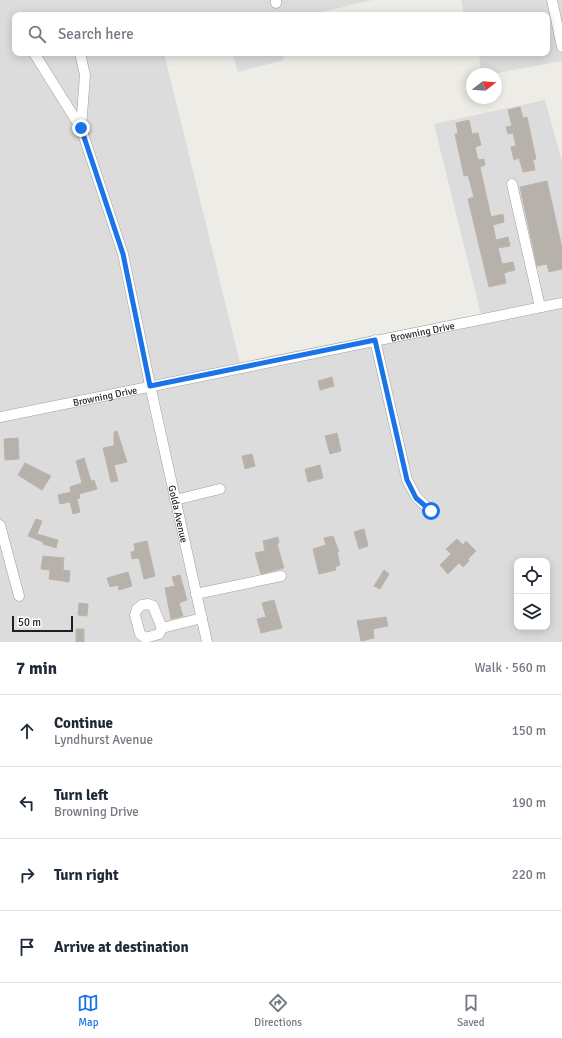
<!DOCTYPE html>
<html lang="en">
<head>
<meta charset="utf-8">
<style>
	:root { --surface:#fff; --page:#f6f6f7; --text:#1f2937; --muted:#747a83; --line:#e0e1e3; --accent:#1a73e8 }
	body { margin:0; font-family:Signika,sans-serif; background:var(--page); color:var(--text) }
	.controls { position:absolute; right:12px; bottom:12px; display:grid; overflow:hidden; border-radius:8px; box-shadow:0 2px 10px #0003 }
	.controls button { width:36px; height:36px; display:grid; place-items:center; padding:0; border:0; border-bottom:1px solid var(--line); background:var(--surface); color:var(--text); font:20px sans-serif }
	.compass { position:absolute; left:466px; top:68px; width:36px; height:36px; border-radius:50%; background:var(--surface); box-shadow:0 2px 10px #0003; rotate:73deg }
	.scale { position:absolute; left:12px; bottom:10px; width:61px; box-sizing:border-box; padding-left:4px; border:2px solid #1f1f1f; border-top:0; font-size:11px; line-height:14px; white-space:nowrap; color:#1f1f1f; -webkit-text-stroke:3px #fff; paint-order:stroke }
	.stop { position:absolute; width:12px; height:12px; margin:-9px; border:3px solid #1a73e8; border-radius:50%; background:#fff }
	.stop.end { background:#1a73e8; border-color:#fff; box-shadow:0 1px 4px #0008 }
	.list { margin:0; padding:0; list-style:none }
	h2 { display:flex; justify-content:space-between; align-items:center; height:52px; margin:0; padding:0 16px; font-size:17px }
	h2 small { font-size:13px; font-weight:400; color:var(--muted) }
	.list li { display:grid; grid-template-columns:26px 1fr auto; gap:12px; align-items:center; box-sizing:border-box; height:72px; padding:0 16px; border-top:1px solid var(--line) }
	.list b { display:block; font-size:15px; white-space:nowrap }
	.list p { margin:0; font-size:13px; white-space:nowrap; color:var(--muted) }
	.list em { font-size:13px; font-style:normal; color:var(--muted) }
	.icon { flex:none; width:22px; height:22px; fill:none; stroke:currentColor; stroke-width:2; stroke-linecap:round; stroke-linejoin:round }
	.map { position:relative; flex:none; width:562px; height:642px; overflow:hidden }
	.search { position:absolute; background:var(--surface); box-shadow:0 2px 10px #0003; left:12px; right:12px; top:12px; height:44px; display:flex; align-items:center; gap:10px; box-sizing:border-box; padding:0 14px; border-radius:8px; color:var(--muted); font-size:15px }
	.sheet { height:340px; background:var(--surface) }
	nav { display:flex; justify-content:space-around; align-items:center; box-sizing:border-box; height:56px; border-top:1px solid var(--line); background:var(--surface); font-size:11px; color:var(--muted) }
	nav a { display:grid; justify-items:center; gap:2px }
	nav .on { color:var(--accent) }
	.map>svg:first-child { display:block }
	.residential { fill:#dddcdc; fill-rule:evenodd }
	.building { fill:#b7b1ac; stroke:#beb3aa }
	.lines { fill:none; stroke-linecap:round; stroke-linejoin:round }
	.minor-casing { stroke:#a0a0a0; stroke-width:11 }
	.minor { stroke:#fff; stroke-width:10 }
	.route { stroke:#1a73e8; stroke-width:5 }
	.labels { text-anchor:middle; stroke-width:3.5; stroke-linejoin:round; paint-order:stroke }
	.street-label { font-size:10px; fill:#1f1f1f; stroke:#fff }
</style>
</head>
<body>
<div class="map">
<svg width="562" height="642" viewBox="0 0 562 642">
	<rect width="100%" height="100%" fill="#eeece6"/>
	<!-- residential -->
	<path class="residential" d="M0 0H372L309 15H15V53H164L241 367 482 319 434 124 545 100 562 161V642H0ZM517 561H547V627H517Z
		M461 0H562V61L492 74H481L479 53H547V15H464Z
		M232 53H283L284 60 238 72Z"/>
	<!-- building -->
	<path class="building" d="M520 107 523 118 527 117 536 159 533 160 535 170 523 172 519 158 514 160 511 147 516 146 513 133 508 134 506 127 512 126 508 110Z
		M469 120 472 134 478 133 481 145 475 147 478 160 484 159 485 165 480 167 491 217 503 214 504 222 493 225 496 240 508 237 510 246 498 248 502 264 513 262 515 270 504 273 506 283 489 287 468 199 474 197 468 175 464 176 455 134 458 133 456 123Z
		M547 181 562 248V269L549 272 547 264 537 266 520 187Z
		M332 377 334 386 320 390 318 381Z
		M117 431 127 462 114 465 118 481 111 482 103 448 114 446V432Z
		M337 433 341 451 330 454 325 436Z
		M18 438 19 459 5 460 4 439Z
		M252 454 255 466 245 469 242 456Z
		M84 458 91 481 94 480 97 489 79 494 80 498 77 499 80 512 73 514 70 502 60 504 58 495 71 492 70 487 82 483 76 461Z
		M25 463 51 476 42 490 18 475Z
		M320 465 323 478 308 482 305 469Z
		M36 519 42 521 37 534 58 540 56 548 43 544V542L28 536Z
		M364 529 368 546 359 549 354 532Z
		M333 536 339 552H337L340 565 335 567 336 570 319 574 313 549 326 545 324 538Z
		M278 537 279 543 277 544 284 568 261 574 255 553 265 551 263 541Z
		M457 539 463 545 466 541 476 551 468 559 469 561 463 567 459 563 448 574 440 565 451 554 446 549Z
		M147 541 155 576 144 579 139 558 132 559 131 552 135 551 134 544Z
		M43 556 64 558 63 570 70 571 69 582 49 579 50 570 41 569Z
		M384 570 389 574 380 589 374 586Z
		M128 572 132 586 119 590 118 585 110 587 107 578Z
		M180 575 187 600 179 603 183 616 171 619 165 588 175 586 172 577Z
		M274 600 282 628 261 633 257 619 266 617 262 603Z
		M79 603 88 604 87 616 78 615Z
		M386 617 388 626 373 629 374 638 361 641 357 621Z
		M76 629H84V642H76Z"/>
	<g class="lines">
		<defs>
			<g id="minor">
				<path d="M276 0V3"/>
				<path d="M552 0 562 47"/>
				<path id="s1" d="M34 53 81 128 123 254 150 385 207 642"/>
				<path d="M80 53 85 75 81 128"/>
				<path d="M512 184 540 307"/>
				<path d="M375 340 407 480 417 498 431 511"/>
				<path id="s2" d="M0 417 562 303"/>
				<path d="M175 500 220 489"/>
				<path d="M0 525 19 596"/>
				<path d="M196 594 281 576"/>
				<path d="M148 604 153 606 162 628 159 634 145 638 140 634 135 615 137 609 142 605Z"/>
				<path d="M162 628 202 618"/>
			</g>
		</defs>
		<!-- minor casing -->
		<use href="#minor" class="minor-casing"/>
		<!-- minor -->
		<use href="#minor" class="minor"/>
	</g>
	<g class="lines">
		<!-- route -->
		<path class="route" d="M81 128 123 254 150 386 375 340 407 480 416 498 431 511"/>
	</g>
	<g class="labels">
		<!-- street labels -->
		<g class="street-label">
			<text dy="4" stroke="none"><textPath href="#s2" startOffset="431">Browning Drive</textPath></text>
			<text dy="4" stroke="none"><textPath href="#s2" startOffset="107">Browning Drive</textPath></text>
			<text dy="4" stroke="none"><textPath href="#s1" startOffset="487">Golda Avenue</textPath></text>
		</g>
	</g>
</svg>
<div class="controls">
<button><svg class="icon" aria-label="locate" viewBox="0 0 24 24"><circle cx="12" cy="12" r="6"/><path d="M12 2v4M12 18v4M2 12h4M18 12h4"/></svg></button>
<button><svg class="icon" aria-label="layers" viewBox="0 0 24 24"><path d="M12 4l9 5-9 5-9-5zM3 14l9 5 9-5"/></svg></button>
</div>
<svg class="compass" viewBox="-18 -18 36 36"><path d="M0-13l5 13h-10z" fill="#e53935"/><path d="M0 13l5-13h-10z" fill="#747a83"/></svg>
<div class="scale">50 m</div>
<div class="stop" style="left:431px;top:511px"></div>
<div class="stop end" style="left:81px;top:128px"></div>
<div class="search"><svg class="icon" aria-label="search" viewBox="0 0 24 24"><circle cx="10" cy="10" r="6"/><path d="M15 15l6 6"/></svg>Search here</div>
</div>
<section class="sheet">
<h2>7 min<small>Walk · 560 m</small></h2>
<ul class="list">
<li><svg class="icon" aria-label="ahead" viewBox="0 0 24 24"><path d="M12 20V5M6 11l6-6 6 6"/></svg><div><b>Continue</b><p>Lyndhurst Avenue</p></div><em>150 m</em></li>
<li><svg class="icon" aria-label="left" viewBox="0 0 24 24"><path d="M17 20v-9H6M10 6l-5 5 5 5"/></svg><div><b>Turn left</b><p>Browning Drive</p></div><em>190 m</em></li>
<li><svg class="icon" aria-label="right" viewBox="0 0 24 24"><path d="M7 20v-9h11M14 6l5 5-5 5"/></svg><div><b>Turn right</b></div><em>220 m</em></li>
<li><svg class="icon" aria-label="arrive" viewBox="0 0 24 24"><path d="M6 21V4h12l-3 4 3 4H6"/></svg><div><b>Arrive at destination</b></div></li>
</ul>
</section>
<nav>
<a class="on"><svg class="icon" aria-label="map" viewBox="0 0 24 24"><path d="M3 6l6-2 6 2 6-2v14l-6 2-6-2-6 2zM9 4v14M15 6v14"/></svg>Map</a>
<a><svg class="icon" aria-label="directions" viewBox="0 0 24 24"><path d="M12 3l9 9-9 9-9-9zM9 14v-3h6M13 9l2 2-2 2"/></svg>Directions</a>
<a><svg class="icon" aria-label="saved" viewBox="0 0 24 24"><path d="M7 4h10v16l-5-4-5 4z"/></svg>Saved</a>
</nav>
</body>
</html>
